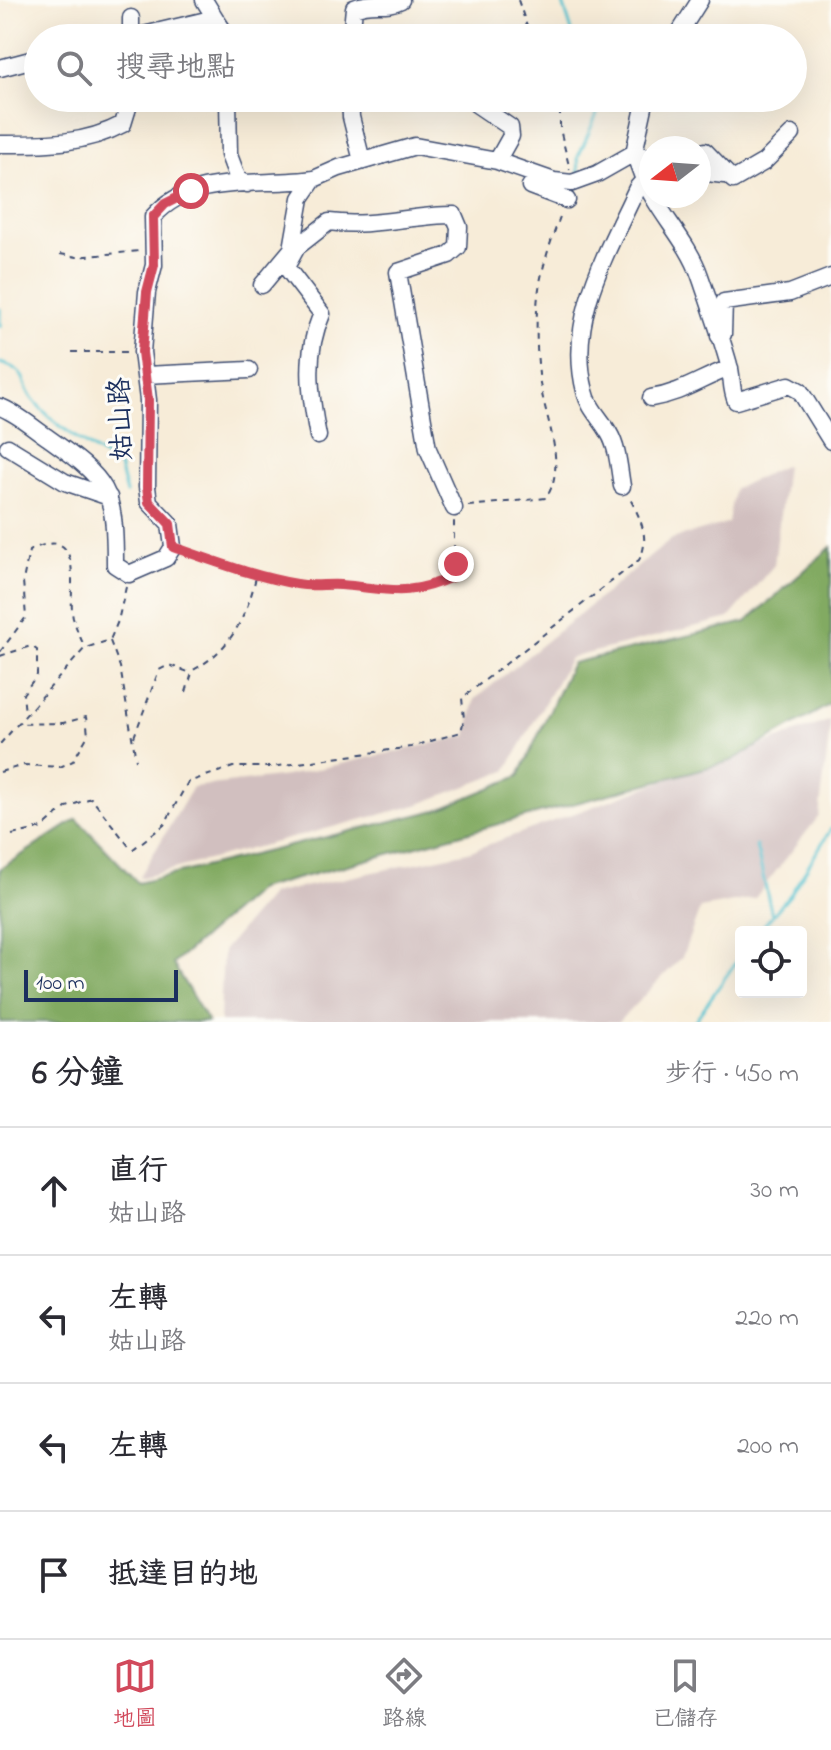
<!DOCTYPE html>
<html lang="zh-TW">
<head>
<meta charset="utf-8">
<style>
	:root { --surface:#fff; --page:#f7f7f7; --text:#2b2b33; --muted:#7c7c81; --line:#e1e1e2; --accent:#d1495b }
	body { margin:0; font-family:"Indie Flower","LXGW WenKai TC",sans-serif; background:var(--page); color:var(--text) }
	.controls { position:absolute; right:24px; bottom:24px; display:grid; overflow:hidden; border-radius:8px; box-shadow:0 8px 32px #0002 }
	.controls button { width:72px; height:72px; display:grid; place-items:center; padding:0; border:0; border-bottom:2px solid var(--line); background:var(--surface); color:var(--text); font:40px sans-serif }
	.compass { position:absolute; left:639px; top:136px; width:72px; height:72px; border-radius:50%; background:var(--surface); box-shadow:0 8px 32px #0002; rotate:253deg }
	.scale { position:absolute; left:24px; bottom:20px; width:154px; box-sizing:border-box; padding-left:8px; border:4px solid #1b2f5e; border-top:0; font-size:22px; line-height:28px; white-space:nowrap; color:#1b2f5e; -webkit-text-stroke:6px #fdfcf7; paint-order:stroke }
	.stop { position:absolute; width:24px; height:24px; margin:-18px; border:6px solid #d1495b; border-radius:50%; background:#fff }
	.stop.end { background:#d1495b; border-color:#fff; box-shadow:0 2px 8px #0008 }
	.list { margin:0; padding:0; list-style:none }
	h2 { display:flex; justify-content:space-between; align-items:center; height:104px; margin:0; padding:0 32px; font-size:34px }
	h2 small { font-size:26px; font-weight:400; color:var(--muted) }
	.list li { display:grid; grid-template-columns:52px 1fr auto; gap:24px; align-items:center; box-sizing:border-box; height:128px; padding:0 32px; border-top:2px solid var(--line) }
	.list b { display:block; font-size:30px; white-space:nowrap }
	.list p { margin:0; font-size:26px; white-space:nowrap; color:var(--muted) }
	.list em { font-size:26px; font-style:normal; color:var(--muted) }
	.icon { flex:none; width:44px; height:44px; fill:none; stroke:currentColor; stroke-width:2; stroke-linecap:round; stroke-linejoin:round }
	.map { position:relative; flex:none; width:831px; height:1022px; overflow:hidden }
	.search { position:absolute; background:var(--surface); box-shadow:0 8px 32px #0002; left:24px; right:24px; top:24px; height:88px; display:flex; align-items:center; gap:20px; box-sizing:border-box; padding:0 28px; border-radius:44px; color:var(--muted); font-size:30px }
	.sheet { height:616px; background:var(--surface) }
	nav { display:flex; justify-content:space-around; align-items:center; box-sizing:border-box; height:112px; border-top:2px solid var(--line); background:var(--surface); font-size:22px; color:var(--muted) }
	nav a { display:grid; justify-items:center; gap:4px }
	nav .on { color:var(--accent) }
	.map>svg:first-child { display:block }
	.industrial { fill:#d1bfbf }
	.forest { fill:#82aa62; stroke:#4e6c60; stroke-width:2 }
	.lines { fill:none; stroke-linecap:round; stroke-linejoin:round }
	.stream { stroke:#57c3d0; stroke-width:3 }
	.minor-casing { stroke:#3c4b70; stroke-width:19 }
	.path { stroke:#3c4b70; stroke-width:2; stroke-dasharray:6 6; stroke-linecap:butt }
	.minor { stroke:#fff; stroke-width:16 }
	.route { stroke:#d1495b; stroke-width:10 }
	.labels { text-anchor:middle; stroke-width:6; stroke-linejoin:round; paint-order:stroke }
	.street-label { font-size:28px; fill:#1b2f5e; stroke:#fdfcf7 }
</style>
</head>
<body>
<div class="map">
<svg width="831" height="1022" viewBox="0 0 831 1022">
	<rect width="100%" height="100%" fill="#fdfcf7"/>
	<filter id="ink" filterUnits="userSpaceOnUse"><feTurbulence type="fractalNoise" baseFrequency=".0125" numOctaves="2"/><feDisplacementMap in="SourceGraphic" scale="16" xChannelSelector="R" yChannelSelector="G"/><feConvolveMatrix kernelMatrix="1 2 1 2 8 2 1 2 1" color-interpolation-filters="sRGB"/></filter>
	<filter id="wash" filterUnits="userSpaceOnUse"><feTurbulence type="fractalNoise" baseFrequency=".006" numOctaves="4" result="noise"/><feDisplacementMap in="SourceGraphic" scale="32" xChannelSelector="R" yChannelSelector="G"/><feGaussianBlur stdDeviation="1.8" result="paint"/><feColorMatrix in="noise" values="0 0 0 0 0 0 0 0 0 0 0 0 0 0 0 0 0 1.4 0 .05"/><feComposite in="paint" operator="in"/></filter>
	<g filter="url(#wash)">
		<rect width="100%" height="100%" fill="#f7ecd8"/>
		<!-- industrial -->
		<path class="industrial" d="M786 465 774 565 729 618 570 658 506 771 417 805 139 878 193 787 286 776 467 736 475 699 672 539 728 523 734 489Z
			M831 720 819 816 755 898 700 908 682 957 618 1022H220L223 951 271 894 468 852Z"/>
		<!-- forest -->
		<path class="forest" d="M831 547V704L731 761 259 889 173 964 208 1022H0V869L77 819 138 883 437 810 519 776 572 663 746 622Z"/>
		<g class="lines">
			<!-- stream -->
			<path class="stream" d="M562 0 574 38
				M579 173 578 157 602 103 601 98
				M0 309V326
				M0 363C33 372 18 384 35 402 58 428 89 447 119 466L126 493
				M756 846 772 915
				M758 932 790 895 831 829
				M694 1022 741 955"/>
		</g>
	</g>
	<g filter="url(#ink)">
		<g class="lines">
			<defs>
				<path id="minor" d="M131 18V36
					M215 18 228 38
					M131 38 215 18 204 0
					M351 38 354 8C373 0 385 8 401 0
					M676 38 700 0
					M0 68 38 58
					M228 98 229 155 238 179 247 184
					M350 98 351 117 362 161
					M476 104 510 127 511 136 497 161
					M0 144C43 144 84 145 123 124L131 98
					M705 151 733 180 764 162 792 134
					M699 172 724 175
					M644 180C659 214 688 241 700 276 710 305 721 336 729 365 733 378 730 387 736 401L789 385 800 391 831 441
					M530 186 567 200
					M262 285 292 249 301 198 314 179 339 168 415 146 497 161 554 181 572 183 597 174 634 153 646 98
					M719 336 723 334 724 302 790 293 831 277
					M145 375 249 370
					M651 398C683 393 701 378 730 368
					M0 407C17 413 32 427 47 437 109 481 115 488 115 565L129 574 166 558 173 547 170 524 149 502 147 487 148 400 142 352 147 292 154 265 153 217C191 172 262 187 314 179
					M318 436C310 395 304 353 322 314L286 267 297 247 329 222C371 228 411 215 454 215L459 227 458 247 449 255 398 272 428 449 454 508
					M8 447 65 482 109 497
					M622 486C619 469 618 448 609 433 600 417 589 409 585 391 566 319 608 251 637 188L644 180 634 153 651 158"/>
			</defs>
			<!-- minor casing -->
			<use href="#minor" class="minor-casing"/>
			<!-- path -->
			<path class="path" d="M518 0 531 38
				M560 98V129L570 170
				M60 254 77 257 140 251
				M72 352H130
				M468 506 546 498C568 465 545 418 540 383 537 360 536 333 537 309 538 277 550 243 561 214
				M186 552C222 564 259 579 298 584 312 587 327 584 341 585 390 589 406 598 454 576V520
				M110 641 120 667 136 760
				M0 652 26 617 23 581 29 551C88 520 67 593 73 618 76 628 81 639 85 648
				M0 656 31 646 37 650V675L23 694 25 713
				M186 692 193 670C230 651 247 616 256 577
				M134 737 159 670 169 665 191 673
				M0 744 85 648 110 640 118 621 126 587
				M0 772 24 765 60 767 73 761 88 735 86 717 63 723 18 724
				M12 835 42 828 67 807 91 798 132 850 164 825 188 782 233 767H271L411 747 461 732 464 719 462 698 639 560C651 539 640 517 629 497"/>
			<!-- minor -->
			<use href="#minor" class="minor"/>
		</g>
	</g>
	<g class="lines" filter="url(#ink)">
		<!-- route -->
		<path class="route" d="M191 191 165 204 153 217 154 265 147 292 142 352 148 400 147 487 149 502 170 524 173 547C214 561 255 577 297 584 312 587 326 584 341 585 390 589 406 598 454 576L456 564"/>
	</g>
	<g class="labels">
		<!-- street labels -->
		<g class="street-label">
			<text transform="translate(119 419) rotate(-92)" y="10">姑山路</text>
		</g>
	</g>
</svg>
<div class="controls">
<button><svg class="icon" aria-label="locate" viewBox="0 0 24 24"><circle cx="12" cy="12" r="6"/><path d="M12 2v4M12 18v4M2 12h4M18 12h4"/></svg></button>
</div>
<svg class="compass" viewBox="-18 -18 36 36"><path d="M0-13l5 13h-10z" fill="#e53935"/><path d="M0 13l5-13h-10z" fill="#7c7c81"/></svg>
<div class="scale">100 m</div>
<div class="stop" style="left:191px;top:191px"></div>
<div class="stop end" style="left:456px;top:564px"></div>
<div class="search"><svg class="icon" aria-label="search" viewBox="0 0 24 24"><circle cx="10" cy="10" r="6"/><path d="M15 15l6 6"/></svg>搜尋地點</div>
</div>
<section class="sheet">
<h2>6 分鐘<small>步行 · 450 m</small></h2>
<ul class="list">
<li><svg class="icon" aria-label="ahead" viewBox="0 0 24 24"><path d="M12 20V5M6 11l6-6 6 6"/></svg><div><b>直行</b><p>姑山路</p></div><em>30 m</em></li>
<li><svg class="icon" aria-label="left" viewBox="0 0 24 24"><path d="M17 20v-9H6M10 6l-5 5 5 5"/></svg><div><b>左轉</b><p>姑山路</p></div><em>220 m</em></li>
<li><svg class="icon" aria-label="left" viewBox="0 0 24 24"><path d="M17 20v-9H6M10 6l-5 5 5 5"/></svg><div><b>左轉</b></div><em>200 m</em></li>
<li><svg class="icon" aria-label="arrive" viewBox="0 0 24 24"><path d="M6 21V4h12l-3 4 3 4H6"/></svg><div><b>抵達目的地</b></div></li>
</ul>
</section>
<nav>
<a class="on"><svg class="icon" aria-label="map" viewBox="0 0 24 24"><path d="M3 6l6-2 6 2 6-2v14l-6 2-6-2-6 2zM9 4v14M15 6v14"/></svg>地圖</a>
<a><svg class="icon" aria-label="directions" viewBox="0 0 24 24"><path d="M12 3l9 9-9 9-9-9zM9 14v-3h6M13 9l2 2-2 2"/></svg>路線</a>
<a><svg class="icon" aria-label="saved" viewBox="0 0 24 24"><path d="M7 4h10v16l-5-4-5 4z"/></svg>已儲存</a>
</nav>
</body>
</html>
